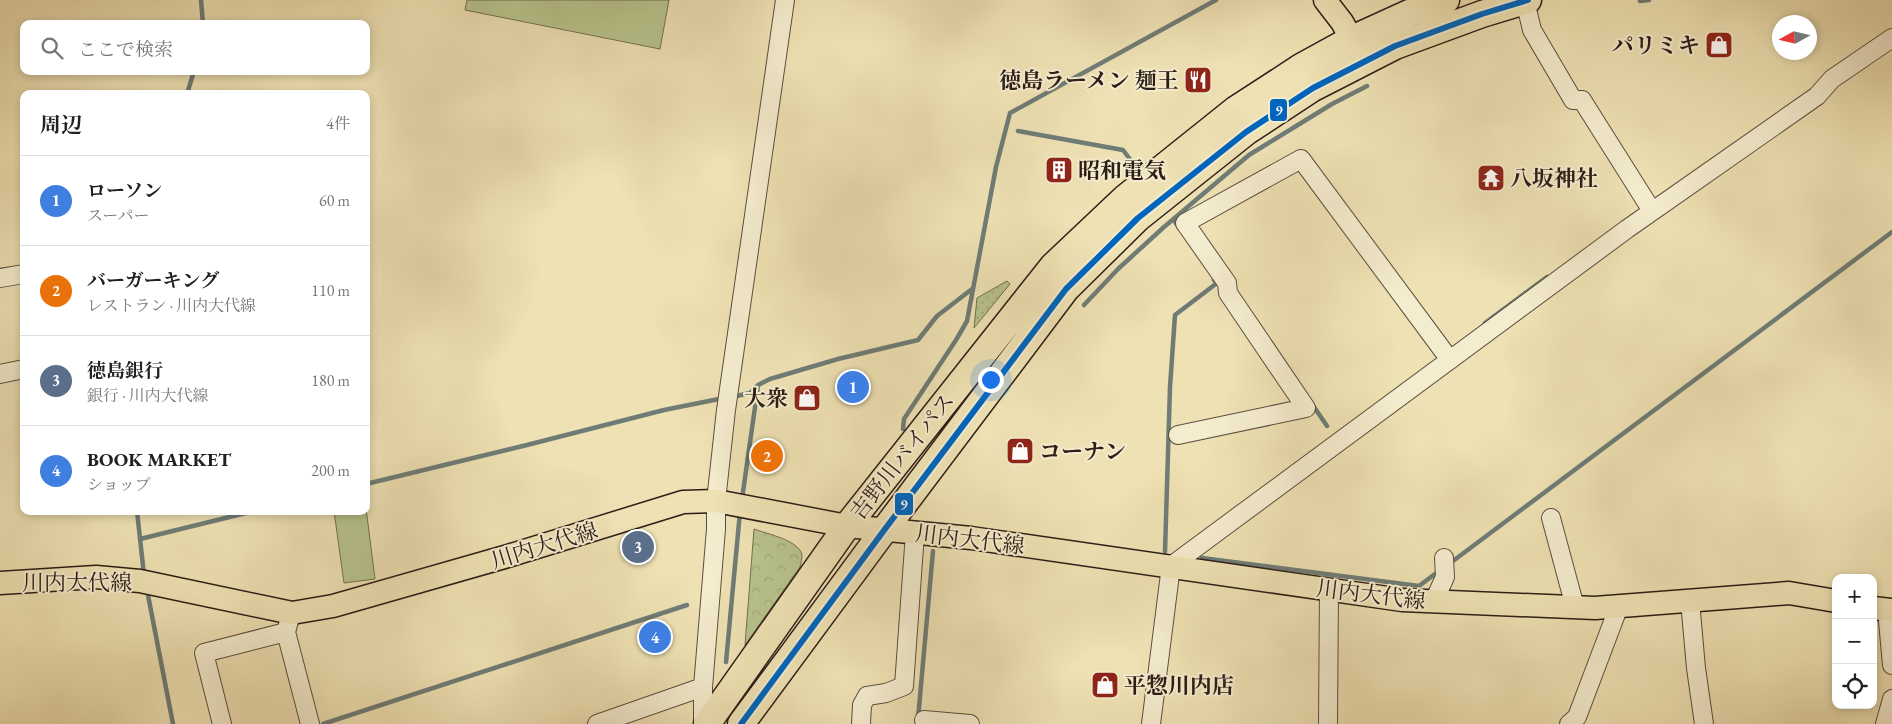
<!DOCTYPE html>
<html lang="ja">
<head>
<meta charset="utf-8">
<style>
	:root { --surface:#fff; --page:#f2f2f2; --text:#202124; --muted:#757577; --line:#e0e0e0; --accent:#2563eb }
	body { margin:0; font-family:"EB Garamond","Noto Serif JP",serif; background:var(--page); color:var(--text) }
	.controls { position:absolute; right:15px; bottom:15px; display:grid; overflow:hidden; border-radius:10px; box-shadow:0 2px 8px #0003 }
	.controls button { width:45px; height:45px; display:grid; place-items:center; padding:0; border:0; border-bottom:1px solid var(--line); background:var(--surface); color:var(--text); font:25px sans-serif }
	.compass { position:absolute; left:1772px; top:15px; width:45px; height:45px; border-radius:50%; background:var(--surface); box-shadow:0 2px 8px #0003; rotate:262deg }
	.you { position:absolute; left:990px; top:379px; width:18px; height:18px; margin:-12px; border:4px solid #fff; border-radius:50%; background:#1a73e8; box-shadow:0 0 0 8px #1a73e833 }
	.badge { display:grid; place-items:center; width:32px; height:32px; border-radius:50%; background:var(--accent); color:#fff; font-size:16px; font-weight:700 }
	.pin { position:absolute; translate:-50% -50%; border:2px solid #fff; box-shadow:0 1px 5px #0006 }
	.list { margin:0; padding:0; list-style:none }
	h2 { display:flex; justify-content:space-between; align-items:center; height:65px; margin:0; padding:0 20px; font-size:21px }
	h2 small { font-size:16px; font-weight:400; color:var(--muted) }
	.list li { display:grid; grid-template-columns:32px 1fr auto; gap:15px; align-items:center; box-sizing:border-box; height:90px; padding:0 20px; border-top:1px solid var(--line) }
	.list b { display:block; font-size:19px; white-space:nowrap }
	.list p { margin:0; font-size:16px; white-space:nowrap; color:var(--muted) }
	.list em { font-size:16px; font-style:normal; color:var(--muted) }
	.icon { flex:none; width:28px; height:28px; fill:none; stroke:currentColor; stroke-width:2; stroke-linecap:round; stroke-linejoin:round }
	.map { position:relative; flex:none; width:1892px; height:724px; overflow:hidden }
	.search { position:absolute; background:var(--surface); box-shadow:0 2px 8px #0003; left:20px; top:20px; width:350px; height:55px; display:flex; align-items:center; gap:12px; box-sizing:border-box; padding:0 18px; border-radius:10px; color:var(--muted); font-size:19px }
	.panel { position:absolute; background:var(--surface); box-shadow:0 2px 8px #0003; left:20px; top:90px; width:350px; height:425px; border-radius:10px }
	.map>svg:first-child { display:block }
	.grass { fill:url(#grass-dots); stroke:#727052 }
	.park { fill:url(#park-crowns); stroke:#727052 }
	.pitch { fill:#b8c38c; stroke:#727052 }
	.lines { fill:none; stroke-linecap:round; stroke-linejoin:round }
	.stream { stroke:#6f7c76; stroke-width:4.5 }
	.minor-casing { stroke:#5c4e3e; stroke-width:20 }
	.major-casing { stroke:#2c1d17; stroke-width:25 }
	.highway-casing { stroke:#2c1d17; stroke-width:29 }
	.minor { stroke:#f4ecce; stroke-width:18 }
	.major { stroke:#eee1b3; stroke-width:22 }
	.highway { stroke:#eee1b3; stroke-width:26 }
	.bus-1-casing { stroke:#f4ecce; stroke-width:10 }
	.bus-1 { stroke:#0065bd; stroke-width:6 }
	.labels { text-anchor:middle; stroke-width:4; stroke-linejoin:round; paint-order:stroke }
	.poi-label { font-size:22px; font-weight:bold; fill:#2c1d17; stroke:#f4ecce; text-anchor:start }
	.street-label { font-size:22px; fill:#2c1d17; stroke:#f4ecce }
	.line-badge { stroke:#f4ecce; stroke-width:2 }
	.badge-label { font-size:14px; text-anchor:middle; font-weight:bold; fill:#fff }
</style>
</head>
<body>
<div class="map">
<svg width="1892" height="724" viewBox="0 0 1892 724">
	<defs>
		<pattern id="grass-dots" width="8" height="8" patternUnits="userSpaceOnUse" patternTransform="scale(1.25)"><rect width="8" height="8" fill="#b8c38c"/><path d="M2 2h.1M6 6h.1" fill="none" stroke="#9ea778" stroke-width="1.8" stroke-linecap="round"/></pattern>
		<pattern id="park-crowns" width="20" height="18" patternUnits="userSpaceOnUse" patternTransform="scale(1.25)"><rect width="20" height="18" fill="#b8c38c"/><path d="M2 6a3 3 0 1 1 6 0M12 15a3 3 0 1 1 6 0" fill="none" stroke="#9ea778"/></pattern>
	</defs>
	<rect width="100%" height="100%" fill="#eee1b3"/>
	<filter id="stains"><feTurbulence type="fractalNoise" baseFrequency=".004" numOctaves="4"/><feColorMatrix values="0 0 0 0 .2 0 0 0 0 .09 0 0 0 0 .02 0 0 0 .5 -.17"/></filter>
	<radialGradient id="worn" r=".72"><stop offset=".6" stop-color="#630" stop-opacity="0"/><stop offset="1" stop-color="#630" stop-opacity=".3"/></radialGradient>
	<!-- grass -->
	<path class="grass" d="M1007 281 1010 284 974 328 977 298Z"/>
	<!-- park -->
	<path class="park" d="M754 529C767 534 799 540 802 555 802 559 801 563 800 567L745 645Z"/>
	<!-- pitch -->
	<path class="pitch" d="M467 0H669L660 49 465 10Z
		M366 508 375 579 344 583 334 511H366Z"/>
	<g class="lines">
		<!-- stream -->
		<path class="stream" d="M201 0 203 24
			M1640 1 1649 0
			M187 94 194 71
			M1018 131 1123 150 1132 162
			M1174 220 1179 228
			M1084 305 1118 269 1164 227 1249 155 1332 104 1367 86
			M1485 323 1547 277
			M732 397 750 393 758 385 770 379 838 359 918 340 937 316 972 289
			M1312 404 1327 426
			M903 429 904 419 956 340 967 321 996 167 1010 113 1216 0
			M366 484 527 445 664 410 724 398
			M742 499 758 386
			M137 511 144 575
			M140 539 254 511
			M1165 552 1170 387 1175 315 1217 283 1214 280
			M1202 558 1419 586 1439 571
			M1449 564 1892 232
			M147 590 173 724
			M726 662 740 512
			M918 719 933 551
			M323 724 687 605"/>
		<defs>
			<path id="minor" d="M1525 1 1532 30 1573 100H1582L1652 211
				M0 278 24 274
				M0 374 24 369
				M1178 435 1306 408 1228 293 1227 283 1185 223 1301 159 1450 360
				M1551 518 1575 607
				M1434 601 1445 577 1444 558
				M1690 601 1696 668 1704 724
				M1887 610 1892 665
				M289 621 286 632 310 724
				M924 720 970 724
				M222 724 204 653 286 632
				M597 724 703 687
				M703 724V687L716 529V501L726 410 785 0
				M861 724 862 705 867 696 886 693 904 686 915 533
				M1151 724 1171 566 1627 229 1817 96 1832 79 1892 38
				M1328 724 1329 589
				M1569 724 1577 717 1619 606
				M1885 724 1892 699"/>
			<path id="major" d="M1325 0 1342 22 1360 54
				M0 583 96 577 140 581 292 613 333 606 508 556 683 502 716 501 847 526 971 538 1402 600 1595 608 1789 593 1836 601
				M1873 608 1892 610"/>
			<path id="highway" d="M707 724 847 526 1053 266 1125 198 1235 110 1301 67 1352 39 1409 13 1446 0
				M741 724 885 529 1066 289 1138 218 1246 132 1313 88 1395 46 1482 14 1528 0"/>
		</defs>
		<!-- minor casing -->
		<use href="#minor" class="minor-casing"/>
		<!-- major casing -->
		<use href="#major" class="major-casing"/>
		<!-- highway casing -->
		<use href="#highway" class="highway-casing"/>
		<!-- minor -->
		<use href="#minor" class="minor"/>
		<!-- major -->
		<use href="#major" class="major"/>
		<!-- highway -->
		<use href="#highway" class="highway"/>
		<defs>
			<path id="bus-1" d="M741 724 885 529 1066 289 1138 218 1246 132 1313 88 1395 46 1482 14 1528 0"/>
		</defs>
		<!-- bus-1 casing -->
		<use href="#bus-1" class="bus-1-casing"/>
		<!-- bus-1 -->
		<use href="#bus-1" class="bus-1"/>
	</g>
	<!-- icons -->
	<defs>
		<symbol id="shop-square" viewBox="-11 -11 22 22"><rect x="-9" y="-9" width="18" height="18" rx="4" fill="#8f2418" stroke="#f4ecce"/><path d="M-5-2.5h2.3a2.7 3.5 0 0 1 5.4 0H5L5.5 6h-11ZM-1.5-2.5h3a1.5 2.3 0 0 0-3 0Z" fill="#fff"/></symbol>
		<symbol id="restaurant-square" viewBox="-11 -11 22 22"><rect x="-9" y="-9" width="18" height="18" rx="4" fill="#8f2418" stroke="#f4ecce"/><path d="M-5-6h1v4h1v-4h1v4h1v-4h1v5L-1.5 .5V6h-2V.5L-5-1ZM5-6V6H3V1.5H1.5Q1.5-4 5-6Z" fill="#fff"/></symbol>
		<symbol id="building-square" viewBox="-11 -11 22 22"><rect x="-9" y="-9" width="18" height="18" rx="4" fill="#8f2418" stroke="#f4ecce"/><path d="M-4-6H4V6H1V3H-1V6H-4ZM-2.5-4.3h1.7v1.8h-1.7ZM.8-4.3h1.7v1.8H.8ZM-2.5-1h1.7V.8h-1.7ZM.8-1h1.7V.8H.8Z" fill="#fff"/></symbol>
		<symbol id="temple-square" viewBox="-11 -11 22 22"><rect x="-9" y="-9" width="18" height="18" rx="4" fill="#8f2418" stroke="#f4ecce"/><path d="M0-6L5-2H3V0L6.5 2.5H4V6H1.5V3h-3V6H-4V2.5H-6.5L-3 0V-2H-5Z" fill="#fff"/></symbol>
	</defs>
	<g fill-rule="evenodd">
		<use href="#shop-square" x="1703" y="29" width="32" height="32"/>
		<use href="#restaurant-square" x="1182" y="64" width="32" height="32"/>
		<use href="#building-square" x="1043" y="154" width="32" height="32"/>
		<use href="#temple-square" x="1475" y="162" width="32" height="32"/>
		<use href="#shop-square" x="791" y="382" width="32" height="32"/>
		<use href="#shop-square" x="1004" y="435" width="32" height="32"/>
		<use href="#shop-square" x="1089" y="669" width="32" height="32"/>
	</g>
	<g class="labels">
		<!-- poi labels -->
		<g class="poi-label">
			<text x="1700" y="53" text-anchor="end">パリミキ</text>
			<text x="1179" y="88" text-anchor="end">徳島ラーメン 麺王</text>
			<text x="1078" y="178">昭和電気</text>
			<text x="1510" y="186">八坂神社</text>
			<text x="788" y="406" text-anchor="end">大衆</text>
			<text x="1039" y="459">コーナン</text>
			<text x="1124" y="693">平惣川内店</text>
		</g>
		<!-- street labels -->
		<g class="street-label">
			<text transform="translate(902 456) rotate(-52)" y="8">吉野川バイパス</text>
			<text transform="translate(970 539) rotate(7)" y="8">川内大代線</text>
			<text transform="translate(544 545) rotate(-17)" y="8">川内大代線</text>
			<text x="77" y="590">川内大代線</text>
			<text transform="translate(1371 594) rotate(7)" y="8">川内大代線</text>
		</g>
	</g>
	<g class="line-badge">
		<rect x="1269" y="98" width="19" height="24" rx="5" fill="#0065bd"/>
		<rect x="894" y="492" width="20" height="24" rx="5" fill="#0065bd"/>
	</g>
	<g class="badge-label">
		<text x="1279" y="115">9</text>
		<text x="904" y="509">9</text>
	</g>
	<rect width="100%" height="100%" filter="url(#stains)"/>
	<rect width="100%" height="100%" fill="url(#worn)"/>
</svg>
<div class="controls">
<button>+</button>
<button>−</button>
<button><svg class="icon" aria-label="locate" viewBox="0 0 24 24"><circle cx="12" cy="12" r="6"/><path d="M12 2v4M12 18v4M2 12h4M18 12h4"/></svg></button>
</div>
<svg class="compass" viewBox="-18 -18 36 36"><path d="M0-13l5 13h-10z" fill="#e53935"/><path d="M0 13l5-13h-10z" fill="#757577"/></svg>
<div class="you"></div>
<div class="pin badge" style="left:853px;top:387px;background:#3f7fe0">1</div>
<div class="pin badge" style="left:767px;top:456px;background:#e8710a">2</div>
<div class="pin badge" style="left:638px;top:547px;background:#5c6f8a">3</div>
<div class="pin badge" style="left:655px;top:637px;background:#3f7fe0">4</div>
<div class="search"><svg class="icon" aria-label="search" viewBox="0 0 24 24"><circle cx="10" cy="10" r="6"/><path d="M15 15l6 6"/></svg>ここで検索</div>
<section class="panel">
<h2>周辺<small>4件</small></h2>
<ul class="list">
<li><span class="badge" style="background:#3f7fe0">1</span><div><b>ローソン</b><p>スーパー</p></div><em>60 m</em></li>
<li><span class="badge" style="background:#e8710a">2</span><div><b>バーガーキング</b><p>レストラン · 川内大代線</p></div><em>110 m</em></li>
<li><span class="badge" style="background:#5c6f8a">3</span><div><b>徳島銀行</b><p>銀行 · 川内大代線</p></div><em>180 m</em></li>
<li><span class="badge" style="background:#3f7fe0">4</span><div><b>BOOK MARKET</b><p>ショップ</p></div><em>200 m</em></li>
</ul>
</section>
</div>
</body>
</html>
